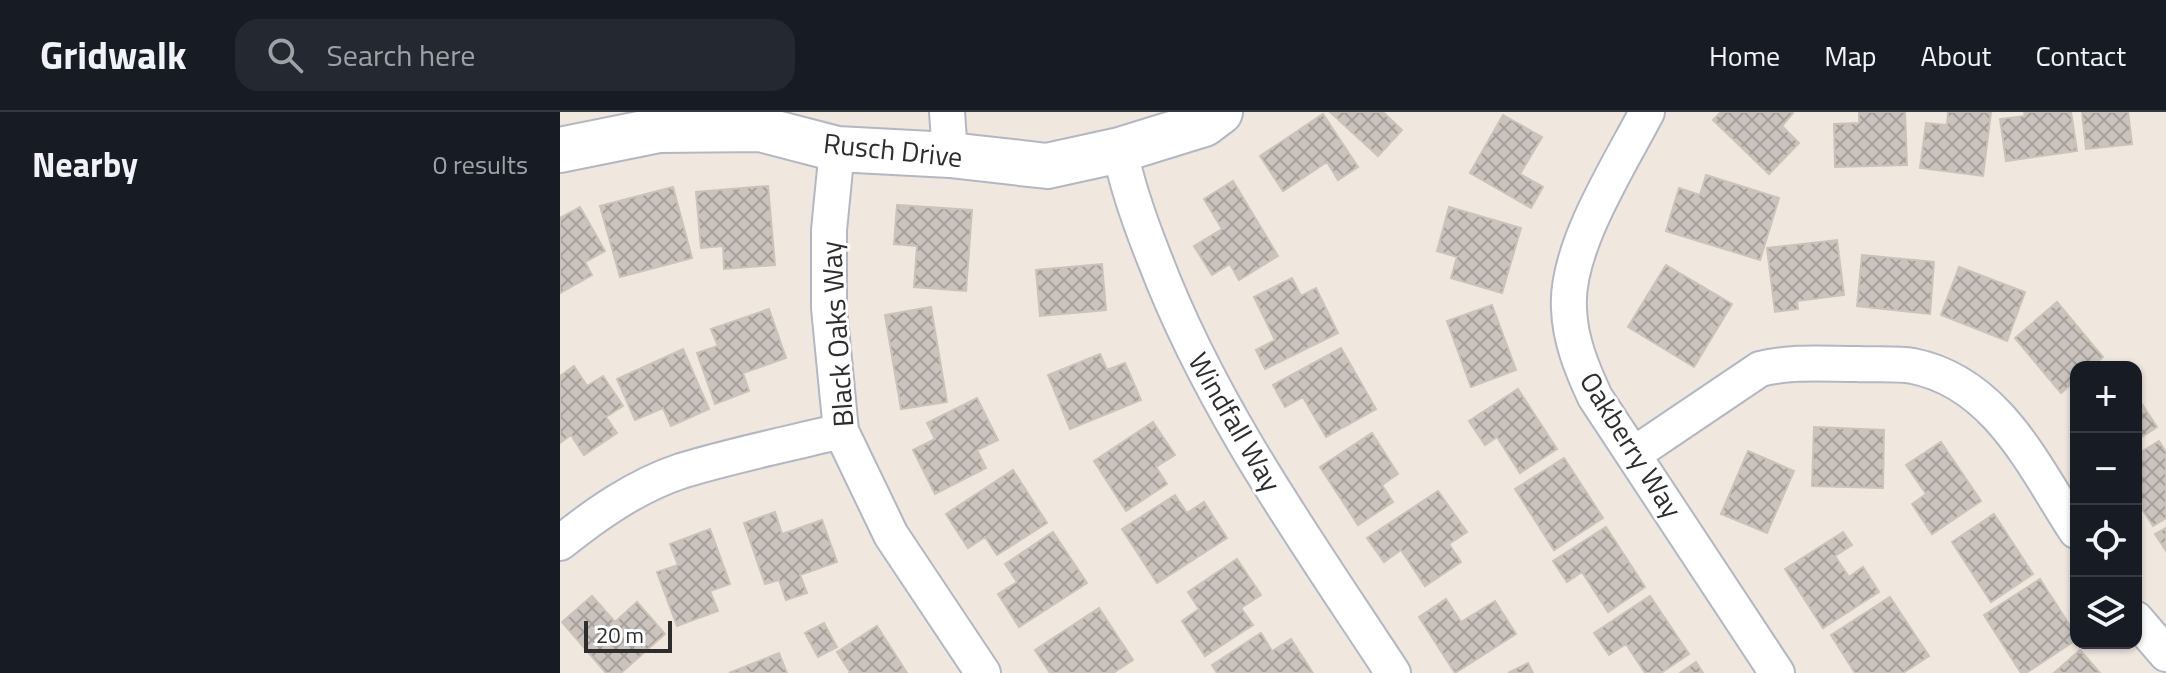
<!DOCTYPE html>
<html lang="en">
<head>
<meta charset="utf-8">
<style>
	:root { --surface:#171b24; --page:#242831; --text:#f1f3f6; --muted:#9ea1a6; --line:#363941 }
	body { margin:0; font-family:"Titillium Web",sans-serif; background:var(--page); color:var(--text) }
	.controls { position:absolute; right:24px; bottom:24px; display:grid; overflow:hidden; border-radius:16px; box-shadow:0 2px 6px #0004 }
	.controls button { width:72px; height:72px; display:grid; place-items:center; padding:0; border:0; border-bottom:2px solid var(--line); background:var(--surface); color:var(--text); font:40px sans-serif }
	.scale { position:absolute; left:24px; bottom:20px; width:88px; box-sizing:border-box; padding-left:8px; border:4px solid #2d2d2d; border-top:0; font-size:22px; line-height:28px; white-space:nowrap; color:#2d2d2d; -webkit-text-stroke:6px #fff; paint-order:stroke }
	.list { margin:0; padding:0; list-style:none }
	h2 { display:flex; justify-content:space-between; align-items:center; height:104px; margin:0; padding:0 32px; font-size:34px }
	h2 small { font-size:26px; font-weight:400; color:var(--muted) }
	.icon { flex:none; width:44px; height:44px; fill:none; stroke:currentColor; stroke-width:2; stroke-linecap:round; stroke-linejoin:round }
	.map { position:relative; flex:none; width:1606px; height:561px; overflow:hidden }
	header { display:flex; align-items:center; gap:48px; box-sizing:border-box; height:112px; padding:0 40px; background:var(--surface); border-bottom:2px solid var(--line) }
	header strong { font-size:38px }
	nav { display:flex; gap:44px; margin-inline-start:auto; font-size:28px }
	.search { width:560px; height:72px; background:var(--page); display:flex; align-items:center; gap:20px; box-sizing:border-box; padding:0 28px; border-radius:24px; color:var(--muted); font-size:30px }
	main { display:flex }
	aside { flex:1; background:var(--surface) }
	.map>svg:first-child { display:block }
	.building { fill:url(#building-cross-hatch); stroke:#ccc3b8; stroke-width:2 }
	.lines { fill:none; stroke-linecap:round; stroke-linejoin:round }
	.minor-casing { stroke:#b3b7c2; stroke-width:38 }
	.tertiary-casing { stroke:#b3b7c2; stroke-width:48 }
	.minor { stroke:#fff; stroke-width:34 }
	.tertiary { stroke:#fff; stroke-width:44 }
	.labels { text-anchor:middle; stroke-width:6; stroke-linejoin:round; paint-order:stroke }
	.street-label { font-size:28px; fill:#2d2d2d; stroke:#fff }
</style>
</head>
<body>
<header>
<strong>Gridwalk</strong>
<div class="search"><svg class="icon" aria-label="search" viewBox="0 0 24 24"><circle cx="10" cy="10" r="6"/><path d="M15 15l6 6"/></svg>Search here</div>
<nav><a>Home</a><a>Map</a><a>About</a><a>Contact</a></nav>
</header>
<main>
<aside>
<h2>Nearby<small>0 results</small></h2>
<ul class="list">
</ul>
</aside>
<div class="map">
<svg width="1606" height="561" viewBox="0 0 1606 561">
	<defs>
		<pattern id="building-cross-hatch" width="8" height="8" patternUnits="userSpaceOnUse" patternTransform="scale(2)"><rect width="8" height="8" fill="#cbc4be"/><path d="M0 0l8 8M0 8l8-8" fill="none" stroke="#a5a09b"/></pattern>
	</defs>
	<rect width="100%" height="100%" fill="#f0e7df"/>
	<!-- building -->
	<path class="building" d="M770 0H823L842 18 818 44Z
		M1161 0H1232L1233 1 1222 14 1239 31 1209 62 1153 8Z
		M1299 0H1345L1347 53 1275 55 1274 12 1299 11Z
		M1388 0H1431L1423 64 1360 56 1366 11 1387 13Z
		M1464 0H1511L1517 39 1446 49 1440 7 1465 4Z
		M1522 0H1568L1572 32 1526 37Z
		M763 2 798 55 778 68 767 50 723 79 700 44Z
		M943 3 982 25 960 62 983 75 971 96 910 61Z
		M1146 63 1219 86 1200 148 1106 119 1119 76 1140 83Z
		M673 69 718 144 679 168 670 152 652 163 634 134 662 117 644 87Z
		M208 74 215 153 164 157 163 134 141 136 136 80Z
		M113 75 132 146 60 165 40 94Z
		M337 93 412 98 406 179 354 175 357 134 334 132Z
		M20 95 45 139 25 150 32 163 0 181V106Z
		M889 95 961 116 942 181 891 166 897 145 877 139Z
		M1277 128 1284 183 1237 189 1238 197 1215 200 1207 136Z
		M1302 143 1374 150 1370 202 1297 194Z
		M542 152 546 198 480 204 476 158Z
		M1106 153 1172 192 1134 255 1068 215Z
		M1399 155 1465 180 1447 229 1381 203Z
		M732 166 741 184 756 176 778 221 705 257 696 238 715 228 694 185Z
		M1497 190 1543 245 1531 255H1516V268L1501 281 1455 226Z
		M932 193 956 258 911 275 887 209Z
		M371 195 387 290 341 297 325 203Z
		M209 197 226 246 183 261 189 279 155 292 137 241 158 234 151 217Z
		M781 236 816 297 766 325 743 285 725 295 713 273Z
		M123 237 149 297 111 314 103 296 75 308 57 267Z
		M540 242 547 258 565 251 581 288 510 317 488 263Z
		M14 254 27 274 43 264 63 294 46 305 57 321 24 343 11 323 0 331V264Z
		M958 277 997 337 960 361 937 325 925 333 909 309Z
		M1576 283 1597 315 1576 329Z
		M417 286 438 328 417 338 426 356 375 382 353 338 375 327 367 311Z
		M593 310 615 343 596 355 607 372 566 399 534 349Z
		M1254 315 1324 318 1323 376 1252 374Z
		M812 321 838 362 822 373 833 390 798 413 760 355Z
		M1599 329 1606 340V406L1593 414 1576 388V343Z
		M1381 330 1421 389 1372 422 1352 392 1366 382 1346 353Z
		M1188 339 1234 359 1207 421 1161 402Z
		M1004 346 1043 406 994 438 955 377Z
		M453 358 487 411 437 443 425 425 408 436 386 402Z
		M878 379 907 420 889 432 901 450 865 474 841 438 824 450 807 426Z
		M615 383 627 401 644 390 667 426 597 471 562 417Z
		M215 400 222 422 262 408 277 450 240 463 247 481 226 488 219 468 205 472 184 411Z
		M1434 402 1473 462 1431 490 1392 430Z
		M1046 415 1085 475 1048 500 1022 460 1007 470 993 449Z
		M1606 416V439L1595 422Z
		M150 417 170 472 150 479 158 499 117 514 97 460 118 453 110 432Z
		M493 420 527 471 459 515 438 482 457 470 445 452Z
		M1283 420 1292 433 1275 444 1289 465 1303 455 1319 480 1263 516 1225 457Z
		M677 447 701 483 681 496 693 513 645 544 622 509 639 497 628 480Z
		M1480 467 1516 523V528L1466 561H1461L1424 503Z
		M32 484 55 510 77 490 105 522 61 561H46L2 510Z
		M1090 484 1129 542 1101 561H1085L1066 532 1049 543 1034 521Z
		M1330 485 1369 544 1343 561H1295L1271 523Z
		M886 487 901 510 935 489 956 522 895 561 859 505Z
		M539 496 573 548 553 561H490L475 538Z
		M264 511 277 535 258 545 245 521Z
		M317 514 347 561H289L290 560 277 540Z
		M701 521 712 539 731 527 753 561H657L652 553Z
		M1520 538 1540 561H1494Z
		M219 541 227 561H169Z
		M1136 550 1143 561H1120Z
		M968 551 973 561H948Z"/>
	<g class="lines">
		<defs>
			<path id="minor" d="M387 0 390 43
				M1087 0C1059 54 1005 137 1009 197 1010 228 1022 257 1035 285L1217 561
				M277 37 269 118V196L281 319 331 423 423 561
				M560 38C567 75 581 113 595 148 652 298 746 428 833 561
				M1074 342 1200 257C1232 249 1264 252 1297 252 1315 253 1335 251 1353 254 1437 271 1473 353 1516 419
				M0 431C36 402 76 374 121 359 173 343 228 332 281 319
				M1576 507 1606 542"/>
			<path id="tertiary" d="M0 38 99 18 200 17 277 37 390 43 487 54 560 38 644 12 660 0"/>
		</defs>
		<!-- minor casing -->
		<use href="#minor" class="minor-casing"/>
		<!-- tertiary casing -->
		<use href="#tertiary" class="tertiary-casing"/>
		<!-- minor -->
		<use href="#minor" class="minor"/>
		<!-- tertiary -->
		<use href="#tertiary" class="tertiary"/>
	</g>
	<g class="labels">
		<!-- street labels -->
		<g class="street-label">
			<text transform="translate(333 38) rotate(6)" y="10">Rusch Drive</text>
			<text transform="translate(277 222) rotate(-94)" y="10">Black Oaks Way</text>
			<text transform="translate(675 310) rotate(60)" y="10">Windfall Way</text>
			<text transform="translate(1071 333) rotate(58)" y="10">Oakberry Way</text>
		</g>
	</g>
</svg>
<div class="controls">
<button>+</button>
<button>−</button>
<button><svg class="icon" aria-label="locate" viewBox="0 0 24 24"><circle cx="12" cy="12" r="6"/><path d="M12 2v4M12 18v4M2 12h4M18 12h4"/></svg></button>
<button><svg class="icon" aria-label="layers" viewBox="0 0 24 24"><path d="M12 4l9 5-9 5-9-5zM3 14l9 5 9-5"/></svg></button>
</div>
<div class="scale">20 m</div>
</div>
</main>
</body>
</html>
